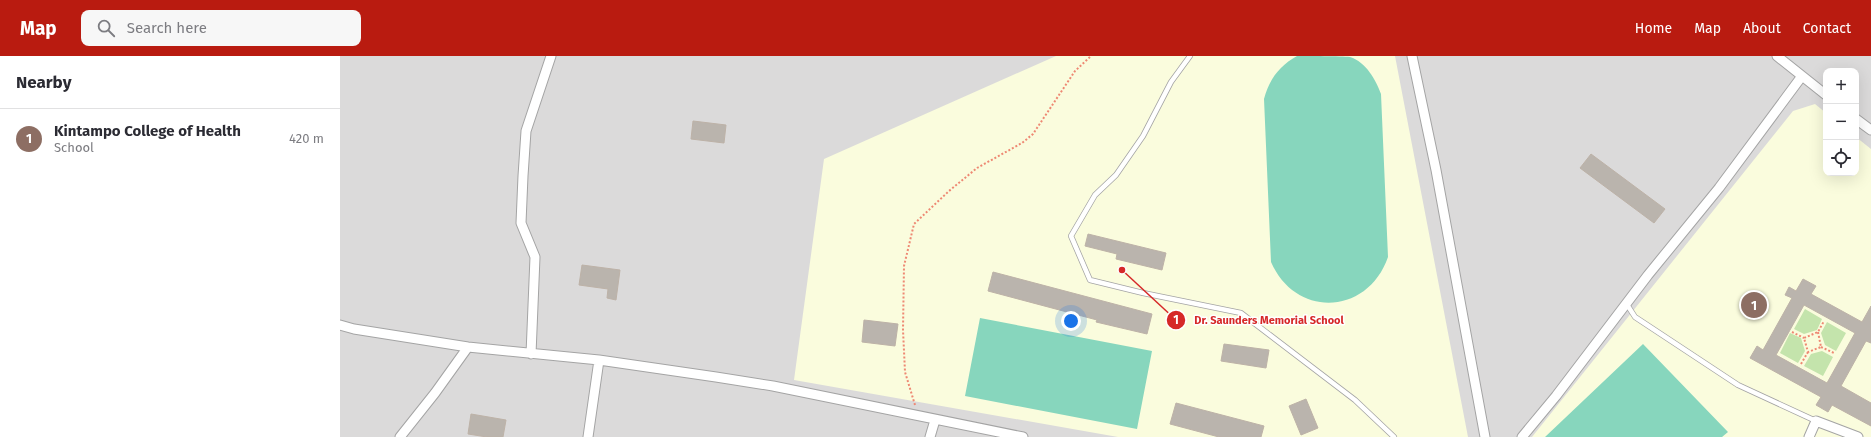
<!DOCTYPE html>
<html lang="en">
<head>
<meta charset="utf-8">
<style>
	:root { --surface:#fff; --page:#f7f7f7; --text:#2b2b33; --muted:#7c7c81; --line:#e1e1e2; --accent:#b91b10 }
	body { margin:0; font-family:"Fira Sans",sans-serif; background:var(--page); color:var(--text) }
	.controls { position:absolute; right:12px; top:12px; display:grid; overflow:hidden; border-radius:8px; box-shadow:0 4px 16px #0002 }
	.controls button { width:36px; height:36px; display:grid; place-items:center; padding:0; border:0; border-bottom:1px solid var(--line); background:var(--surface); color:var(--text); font:20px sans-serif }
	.you { position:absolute; left:731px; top:265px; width:14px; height:14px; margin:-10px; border:3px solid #fff; border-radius:50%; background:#1a73e8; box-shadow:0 0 0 6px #1a73e833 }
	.badge { display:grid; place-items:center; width:26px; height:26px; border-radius:50%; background:var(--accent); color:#fff; font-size:13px; font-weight:700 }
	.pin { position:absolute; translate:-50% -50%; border:2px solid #fff; box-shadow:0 1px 4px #0006 }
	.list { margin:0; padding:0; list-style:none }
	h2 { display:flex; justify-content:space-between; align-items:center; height:52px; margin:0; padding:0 16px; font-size:17px }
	h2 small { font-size:13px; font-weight:400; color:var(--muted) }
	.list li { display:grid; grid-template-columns:26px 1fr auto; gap:12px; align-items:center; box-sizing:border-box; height:60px; padding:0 16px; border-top:1px solid var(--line) }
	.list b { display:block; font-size:15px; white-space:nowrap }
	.list p { margin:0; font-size:13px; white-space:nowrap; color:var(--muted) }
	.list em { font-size:13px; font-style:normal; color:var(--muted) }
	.icon { flex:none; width:22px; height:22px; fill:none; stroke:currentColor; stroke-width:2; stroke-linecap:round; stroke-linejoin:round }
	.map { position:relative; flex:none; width:1531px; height:381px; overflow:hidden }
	header { display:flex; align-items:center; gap:24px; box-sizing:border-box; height:56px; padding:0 20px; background:var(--accent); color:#fff }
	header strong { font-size:19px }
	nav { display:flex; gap:22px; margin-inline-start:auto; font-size:14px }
	.search { width:280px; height:36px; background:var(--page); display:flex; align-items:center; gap:10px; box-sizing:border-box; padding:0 14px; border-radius:8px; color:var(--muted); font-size:15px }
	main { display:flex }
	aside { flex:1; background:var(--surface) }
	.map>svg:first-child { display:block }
	.residential { fill:#dbdada; fill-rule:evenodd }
	.education { fill:#fafcdd }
	.grass { fill:#c4e4ac }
	.pitch { fill:#87d6bd }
	.building { fill:#bab4ad; stroke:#bdb2a7; fill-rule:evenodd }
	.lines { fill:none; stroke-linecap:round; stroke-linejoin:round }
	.lane-casing { stroke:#a4a4a4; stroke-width:6 }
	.street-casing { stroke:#a4a4a4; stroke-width:11 }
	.path { stroke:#ee8873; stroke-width:2; stroke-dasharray:2 2; stroke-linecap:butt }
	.lane { stroke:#fff; stroke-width:4.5 }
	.street { stroke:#fff; stroke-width:9 }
	.leader { fill:none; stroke:#d62828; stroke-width:1.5 }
	.callout-dot { fill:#d62828; stroke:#fff; stroke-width:1.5 }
	.mark-label { font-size:12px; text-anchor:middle; font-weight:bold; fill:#fff }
	.callout-label { font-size:11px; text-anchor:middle; font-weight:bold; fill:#d62828; stroke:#fff; stroke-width:3; stroke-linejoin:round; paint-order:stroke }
</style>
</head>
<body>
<header>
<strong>Map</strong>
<div class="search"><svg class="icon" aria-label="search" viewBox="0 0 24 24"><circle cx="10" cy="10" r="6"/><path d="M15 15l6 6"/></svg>Search here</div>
<nav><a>Home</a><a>Map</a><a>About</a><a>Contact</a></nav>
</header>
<main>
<aside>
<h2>Nearby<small></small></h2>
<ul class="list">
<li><span class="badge" style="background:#8d6e63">1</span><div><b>Kintampo College of Health</b><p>School</p></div><em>420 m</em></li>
</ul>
</aside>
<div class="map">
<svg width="1531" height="381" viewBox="0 0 1531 381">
	<rect width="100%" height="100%" fill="#edeae3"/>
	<!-- residential -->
	<path class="residential" d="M0 0H1531V381H0ZM1486 15H1516V117H1486Z"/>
	<!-- education -->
	<path class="education" d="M716 0H1055L1128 381H778L454 324 484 103Z
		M1475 48 1486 57V117H1516V81L1531 93V381H1192L1453 55Z"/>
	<!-- grass -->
	<path class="grass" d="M1465 253 1482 263 1477 274 1464 278 1454 273Z
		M1487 266 1506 277 1496 295 1485 289 1481 277Z
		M1450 277 1461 282 1465 295 1458 307 1440 297Z
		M1482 295 1493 301 1483 320 1464 310 1471 298Z"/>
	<!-- pitch -->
	<path class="pitch" d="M957 0C969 0 1000 0 1010 1 1026 6 1036 24 1041 38L1048 201C1028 259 956 263 931 206L924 43C929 24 939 10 957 0Z
		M640 262 812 295 797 373 625 340Z
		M1303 288 1388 376 1382 381H1205Z"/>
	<!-- building -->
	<path class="building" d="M353 65 386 69 384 87 351 83Z
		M1251 98 1325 153 1314 167 1240 112Z
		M748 178 826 197 822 214 776 203 777 198 745 190Z
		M242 209 280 214 276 244 267 242 268 233 239 229Z
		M653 216 812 258 807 278 756 266 757 264 648 235Z
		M1463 223 1476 230 1471 238 1522 266 1531 250V287L1526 285 1501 330 1531 347V370L1492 349 1488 356 1476 349 1481 341 1410 302 1417 290 1423 294 1452 242 1445 239 1449 231 1456 235ZM1464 249 1515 277 1487 327 1436 299Z
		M524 264 558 268 555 290 522 286Z
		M884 288 929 294 926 312 881 305Z
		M966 343 978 372 961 379 949 350Z
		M836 347 924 370 921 381H879L830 368Z
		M131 358 166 364 163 381H147L128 378Z"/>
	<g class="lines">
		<defs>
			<path id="lane" d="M850 0 831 26 803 80 776 119 755 139 731 180 750 224 803 237 901 257 1015 344 1054 381
				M1286 247 1295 261 1398 329 1476 365"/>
			<path id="street" d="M1072 0 1096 114 1145 381
				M1437 0 1486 39
				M1516 63 1531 74
				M0 269 14 273 128 291 259 304 376 321 433 330 683 381
				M191 298 195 201 181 167 183 120 186 75 211 0
				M60 381 95 337 128 291
				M248 381 259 304
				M590 381 595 364
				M1182 381 1216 340 1308 219 1379 132 1462 20
				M1469 381 1476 365 1518 381"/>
		</defs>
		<!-- lane casing -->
		<use href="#lane" class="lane-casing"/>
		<!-- street casing -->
		<use href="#street" class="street-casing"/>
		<!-- path -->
		<path class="path" d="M1452 276 1464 282
			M1478 276 1481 291 1468 296 1464 282 1478 276 1484 265
			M1481 291 1494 297
			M1461 308 1468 296
			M575 349 565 316 563 274 564 210 574 168 609 135 637 112 682 87 693 78 735 15 751 0"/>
		<!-- lane -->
		<use href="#lane" class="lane"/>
		<!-- street -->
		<use href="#street" class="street"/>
	</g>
	<!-- callouts -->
	<path class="leader" d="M782 214L836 264"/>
	<g class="callout-dot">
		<circle cx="782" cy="214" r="4"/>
		<circle cx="836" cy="264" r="10"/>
	</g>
	<g class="mark-label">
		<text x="836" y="268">1</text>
	</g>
	<g class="callout-label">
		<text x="929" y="268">Dr. Saunders Memorial School</text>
	</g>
</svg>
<div class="controls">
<button>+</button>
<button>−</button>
<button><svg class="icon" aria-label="locate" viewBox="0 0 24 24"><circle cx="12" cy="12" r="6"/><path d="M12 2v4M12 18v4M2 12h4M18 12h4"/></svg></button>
</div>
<div class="you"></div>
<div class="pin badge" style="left:1414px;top:249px;background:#8d6e63">1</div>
</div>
</main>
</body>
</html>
